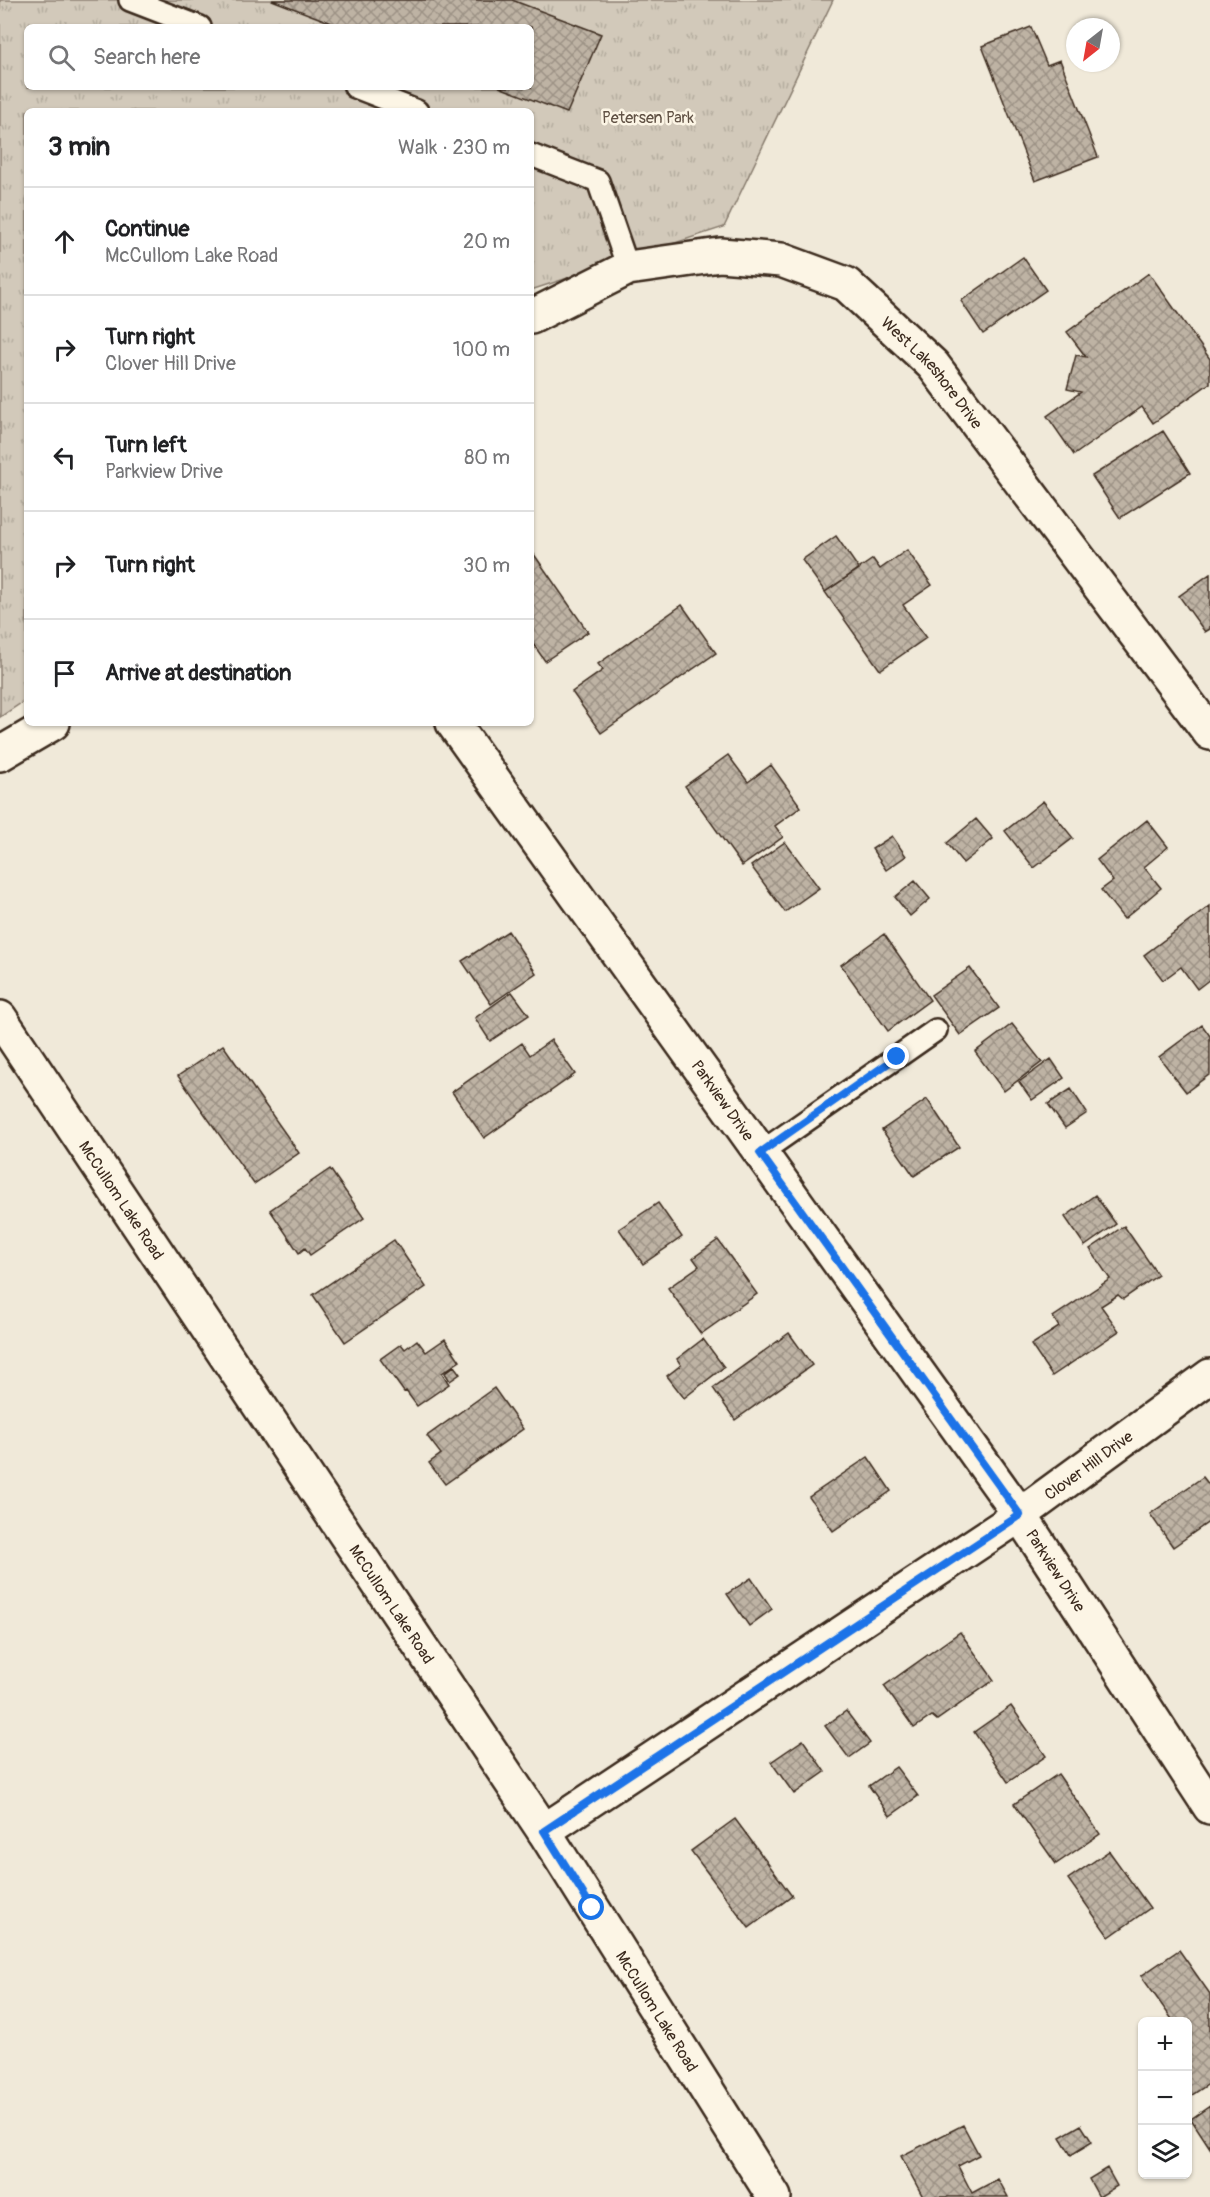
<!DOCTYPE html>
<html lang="en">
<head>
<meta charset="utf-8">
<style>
	:root { --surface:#fff; --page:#f2f2f2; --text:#202124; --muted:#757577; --line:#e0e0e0 }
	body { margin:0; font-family:Pangolin,sans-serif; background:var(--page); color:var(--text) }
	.controls { position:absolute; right:18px; bottom:18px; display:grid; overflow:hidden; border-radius:9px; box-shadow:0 2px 4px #0004 }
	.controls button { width:54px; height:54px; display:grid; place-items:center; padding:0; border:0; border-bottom:2px solid var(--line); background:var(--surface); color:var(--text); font:30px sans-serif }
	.compass { position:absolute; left:1066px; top:18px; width:54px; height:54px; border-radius:50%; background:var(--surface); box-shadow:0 2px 4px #0004; rotate:211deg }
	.stop { position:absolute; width:18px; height:18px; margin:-14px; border:4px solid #1a73e8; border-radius:50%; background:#fff }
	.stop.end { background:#1a73e8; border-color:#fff; box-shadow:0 2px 6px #0008 }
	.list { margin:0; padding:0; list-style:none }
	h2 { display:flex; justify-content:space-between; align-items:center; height:78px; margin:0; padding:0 24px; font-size:26px }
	h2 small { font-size:20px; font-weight:400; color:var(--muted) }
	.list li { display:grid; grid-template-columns:39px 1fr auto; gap:18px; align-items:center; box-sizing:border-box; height:108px; padding:0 24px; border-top:2px solid var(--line) }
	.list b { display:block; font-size:22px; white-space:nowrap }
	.list p { margin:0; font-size:20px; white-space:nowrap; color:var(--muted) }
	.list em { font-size:20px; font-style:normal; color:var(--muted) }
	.icon { flex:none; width:33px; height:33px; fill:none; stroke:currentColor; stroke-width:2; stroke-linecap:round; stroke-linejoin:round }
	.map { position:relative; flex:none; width:1210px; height:2197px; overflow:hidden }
	.search { position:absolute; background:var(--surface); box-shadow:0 2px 4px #0004; left:24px; top:24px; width:510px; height:66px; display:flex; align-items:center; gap:15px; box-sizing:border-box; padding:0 21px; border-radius:9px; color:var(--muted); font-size:22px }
	.panel { position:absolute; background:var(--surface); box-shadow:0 2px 4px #0004; left:24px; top:108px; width:510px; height:618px; border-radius:9px }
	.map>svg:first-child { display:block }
	.park { fill:url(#park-tufts); stroke:#867a6c; stroke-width:1.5; fill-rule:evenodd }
	.building { fill:url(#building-cross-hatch); stroke:#3b2a1e; stroke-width:1.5 }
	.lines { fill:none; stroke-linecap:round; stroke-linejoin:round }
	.lane-casing { stroke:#3b2a1e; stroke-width:26 }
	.street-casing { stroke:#3b2a1e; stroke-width:38 }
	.secondary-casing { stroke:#3b2a1e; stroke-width:38 }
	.lane { stroke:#fcf5e5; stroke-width:21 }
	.street { stroke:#fcf5e5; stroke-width:33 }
	.secondary { stroke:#fcf5e5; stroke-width:33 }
	.route { stroke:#1a73e8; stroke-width:8 }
	.labels { text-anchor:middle; stroke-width:5; stroke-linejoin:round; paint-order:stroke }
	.park-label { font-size:16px; fill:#615245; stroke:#fcf5e5 }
	.street-label { font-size:16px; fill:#3b2a1e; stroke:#fcf5e5 }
</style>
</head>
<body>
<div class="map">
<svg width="1210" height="2197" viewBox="0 0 1210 2197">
	<defs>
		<pattern id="park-tufts" width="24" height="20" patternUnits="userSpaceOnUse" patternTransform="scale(1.5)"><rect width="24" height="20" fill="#d2c9ba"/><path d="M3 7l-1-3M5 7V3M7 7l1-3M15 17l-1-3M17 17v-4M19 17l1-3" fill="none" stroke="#b5ad9f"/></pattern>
		<pattern id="building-cross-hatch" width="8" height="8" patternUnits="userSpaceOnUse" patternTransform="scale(1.5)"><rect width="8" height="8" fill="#beb3a4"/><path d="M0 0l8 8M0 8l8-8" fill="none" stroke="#9c9285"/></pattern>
	</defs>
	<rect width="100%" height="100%" fill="#f0e9d9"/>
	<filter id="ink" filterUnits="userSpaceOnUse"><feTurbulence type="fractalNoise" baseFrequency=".0167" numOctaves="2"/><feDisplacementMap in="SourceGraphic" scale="12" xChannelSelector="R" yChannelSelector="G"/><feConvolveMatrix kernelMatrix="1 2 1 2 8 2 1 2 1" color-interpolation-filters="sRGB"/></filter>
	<g filter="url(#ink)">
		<!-- park -->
		<path class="park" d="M0 0H833L724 227 531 290V111H27V699L0 717ZM27 27H531V87H27Z"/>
		<!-- building -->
		<path class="building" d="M272 0H512L601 34 567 113 499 87H531V27H342Z
			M1031 27 1047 65 1060 60 1098 157 1035 181 982 46Z
			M1023 257 1046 290 983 334 961 301Z
			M1149 273 1210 359V383L1153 423 1142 407 1074 455 1047 416 1081 392 1067 389 1076 355 1086 357 1067 332Z
			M1163 431 1190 473 1120 518 1092 476Z
			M836 536 859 569 825 592 802 560Z
			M531 550 588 632 545 661 531 641Z
			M907 550 932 585 903 605 926 638 880 670 825 592 873 559 880 569Z
			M1210 574V629L1205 632 1179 596Z
			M682 605 716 653 601 733 572 692 603 670 598 664Z
			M728 755 748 782 771 765 801 807 775 826 783 837 742 866 685 786Z
			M1043 801 1073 838 1034 868 1005 831Z
			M976 819 993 839 963 863 947 843Z
			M1147 820 1168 847 1144 867 1161 888 1124 919 1101 890 1113 881 1097 860Z
			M892 836 906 856 886 870 872 849Z
			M785 842 819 888 785 912 751 866Z
			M915 881 930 899 910 916 895 897Z
			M1210 906V979L1197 989 1181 967 1163 980 1144 955Z
			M508 931 536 973 491 1004 462 961Z
			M884 934 930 1000 888 1031 841 965Z
			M970 968 999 1008 960 1035 931 995Z
			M512 992 529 1015 490 1041 475 1018Z
			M1012 1024 1042 1062 1004 1091 975 1052Z
			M1202 1025 1210 1036V1074L1186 1092 1159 1057Z
			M551 1040 575 1074 484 1138 452 1092 522 1043 530 1055Z
			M223 1045 299 1153 254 1184 178 1076Z
			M1051 1059 1064 1078 1032 1100 1019 1082Z
			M1071 1089 1087 1113 1065 1128 1048 1104Z
			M927 1099 959 1147 914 1176 882 1130Z
			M330 1169 364 1218 310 1255 305 1248 299 1253 270 1210Z
			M1095 1195 1116 1224 1085 1246 1065 1217Z
			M658 1203 682 1237 643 1264 619 1229Z
			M1124 1226 1158 1275 1123 1299 1118 1295 1101 1306 1119 1331 1052 1376 1031 1345 1059 1327 1053 1317 1110 1279 1090 1249Z
			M394 1240 426 1287 345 1342 313 1295Z
			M718 1240 757 1294 701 1334 668 1288 699 1266 693 1258Z
			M789 1333 812 1365 735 1420 713 1388Z
			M445 1339 460 1361 442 1373 449 1384 417 1406 406 1391 404 1392 380 1359 401 1344 405 1349 417 1340 426 1352Z
			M703 1339 724 1367 684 1398 667 1376 681 1365 677 1359Z
			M454 1366 460 1374 450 1381 445 1373Z
			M494 1388 523 1429 445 1484 429 1463 441 1454 427 1436Z
			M868 1457 891 1491 833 1531 809 1497Z
			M1203 1477 1210 1486V1521L1173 1547 1150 1514Z
			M751 1578 772 1609 749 1626 727 1594Z
			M960 1632 994 1680 937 1720 932 1716 914 1728 884 1686Z
			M1011 1706 1046 1756 1008 1782 974 1732Z
			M846 1711 870 1743 849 1758 825 1726Z
			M803 1740 825 1772 794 1794 771 1762Z
			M896 1767 918 1796 890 1816 869 1786Z
			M1058 1774 1100 1834 1056 1864 1014 1804Z
			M735 1819 792 1896 749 1928 691 1851Z
			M1109 1851 1150 1908 1109 1937 1068 1879Z
			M1179 1950 1210 1994V2083L1189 2097 1188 2094V2022H1174L1141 1976Z
			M1210 2106V2148L1191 2119Z
			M963 2125 979 2155 958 2166 972 2193 998 2179 1008 2197H923L901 2156Z
			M1081 2125 1092 2142 1071 2155 1060 2137Z
			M1107 2168 1117 2186 1099 2197 1089 2179Z"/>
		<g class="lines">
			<defs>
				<path id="lane" d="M130 0 200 27
					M355 87 417 111
					M531 155 598 181 628 268
					M760 1153 936 1030"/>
				<g id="street">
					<path id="s1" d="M531 317 628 268 720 255 781 260 846 284 933 365 1210 733"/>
					<path id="s2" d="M453 723 1020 1515 1210 1807"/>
					<path d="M0 754 53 723"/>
					<path id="s3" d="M544 1831 1020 1515 1210 1376"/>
				</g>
				<g id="secondary">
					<path id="s4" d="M0 1018 544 1831 774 2197"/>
				</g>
			</defs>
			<!-- lane casing -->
			<use href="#lane" class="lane-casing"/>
			<!-- street casing -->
			<use href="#street" class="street-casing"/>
			<!-- secondary casing -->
			<use href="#secondary" class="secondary-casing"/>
			<!-- lane -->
			<use href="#lane" class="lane"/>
			<!-- street -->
			<use href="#street" class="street"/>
			<!-- secondary -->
			<use href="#secondary" class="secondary"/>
		</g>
	</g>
	<g class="lines" filter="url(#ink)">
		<!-- route -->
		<path class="route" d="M592 1908 544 1831 1020 1515 760 1153 897 1057"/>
	</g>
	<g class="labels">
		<!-- park labels -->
		<g class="park-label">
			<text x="648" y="123">Petersen Park</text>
		</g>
		<!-- street labels -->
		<g class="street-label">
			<text dy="6" stroke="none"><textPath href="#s1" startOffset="456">West Lakeshore Drive</textPath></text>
			<text dy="6" stroke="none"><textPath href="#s2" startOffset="464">Parkview Drive</textPath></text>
			<text dy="6" stroke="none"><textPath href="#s4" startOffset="219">McCullom Lake Road</textPath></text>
			<text dy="6" stroke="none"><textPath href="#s3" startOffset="656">Clover Hill Drive</textPath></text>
			<text dy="6" stroke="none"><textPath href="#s2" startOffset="1040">Parkview Drive</textPath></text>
			<text dy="6" stroke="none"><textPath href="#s4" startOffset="705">McCullom Lake Road</textPath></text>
			<text dy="6" stroke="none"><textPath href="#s4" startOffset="1191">McCullom Lake Road</textPath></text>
		</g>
	</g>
</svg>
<div class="controls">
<button>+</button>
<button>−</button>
<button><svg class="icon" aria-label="layers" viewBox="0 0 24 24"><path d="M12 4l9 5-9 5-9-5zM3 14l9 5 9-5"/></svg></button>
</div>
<svg class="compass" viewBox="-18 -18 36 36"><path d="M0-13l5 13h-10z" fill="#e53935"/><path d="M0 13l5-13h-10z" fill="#757577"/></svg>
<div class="stop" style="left:592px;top:1908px"></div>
<div class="stop end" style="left:897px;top:1057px"></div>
<div class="search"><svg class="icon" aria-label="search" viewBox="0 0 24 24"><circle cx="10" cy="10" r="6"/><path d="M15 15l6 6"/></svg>Search here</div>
<section class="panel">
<h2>3 min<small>Walk · 230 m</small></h2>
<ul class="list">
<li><svg class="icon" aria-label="ahead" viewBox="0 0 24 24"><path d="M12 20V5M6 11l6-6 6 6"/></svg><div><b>Continue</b><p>McCullom Lake Road</p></div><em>20 m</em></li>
<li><svg class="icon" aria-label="right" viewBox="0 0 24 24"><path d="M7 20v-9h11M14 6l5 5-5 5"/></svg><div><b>Turn right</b><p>Clover Hill Drive</p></div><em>100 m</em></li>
<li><svg class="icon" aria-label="left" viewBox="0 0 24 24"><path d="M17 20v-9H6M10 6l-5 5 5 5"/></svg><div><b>Turn left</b><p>Parkview Drive</p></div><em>80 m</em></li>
<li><svg class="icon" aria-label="right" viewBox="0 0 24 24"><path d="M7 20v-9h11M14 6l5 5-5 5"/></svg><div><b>Turn right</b></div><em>30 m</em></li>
<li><svg class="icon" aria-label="arrive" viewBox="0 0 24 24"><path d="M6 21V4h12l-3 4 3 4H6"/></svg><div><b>Arrive at destination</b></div></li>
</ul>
</section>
</div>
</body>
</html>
